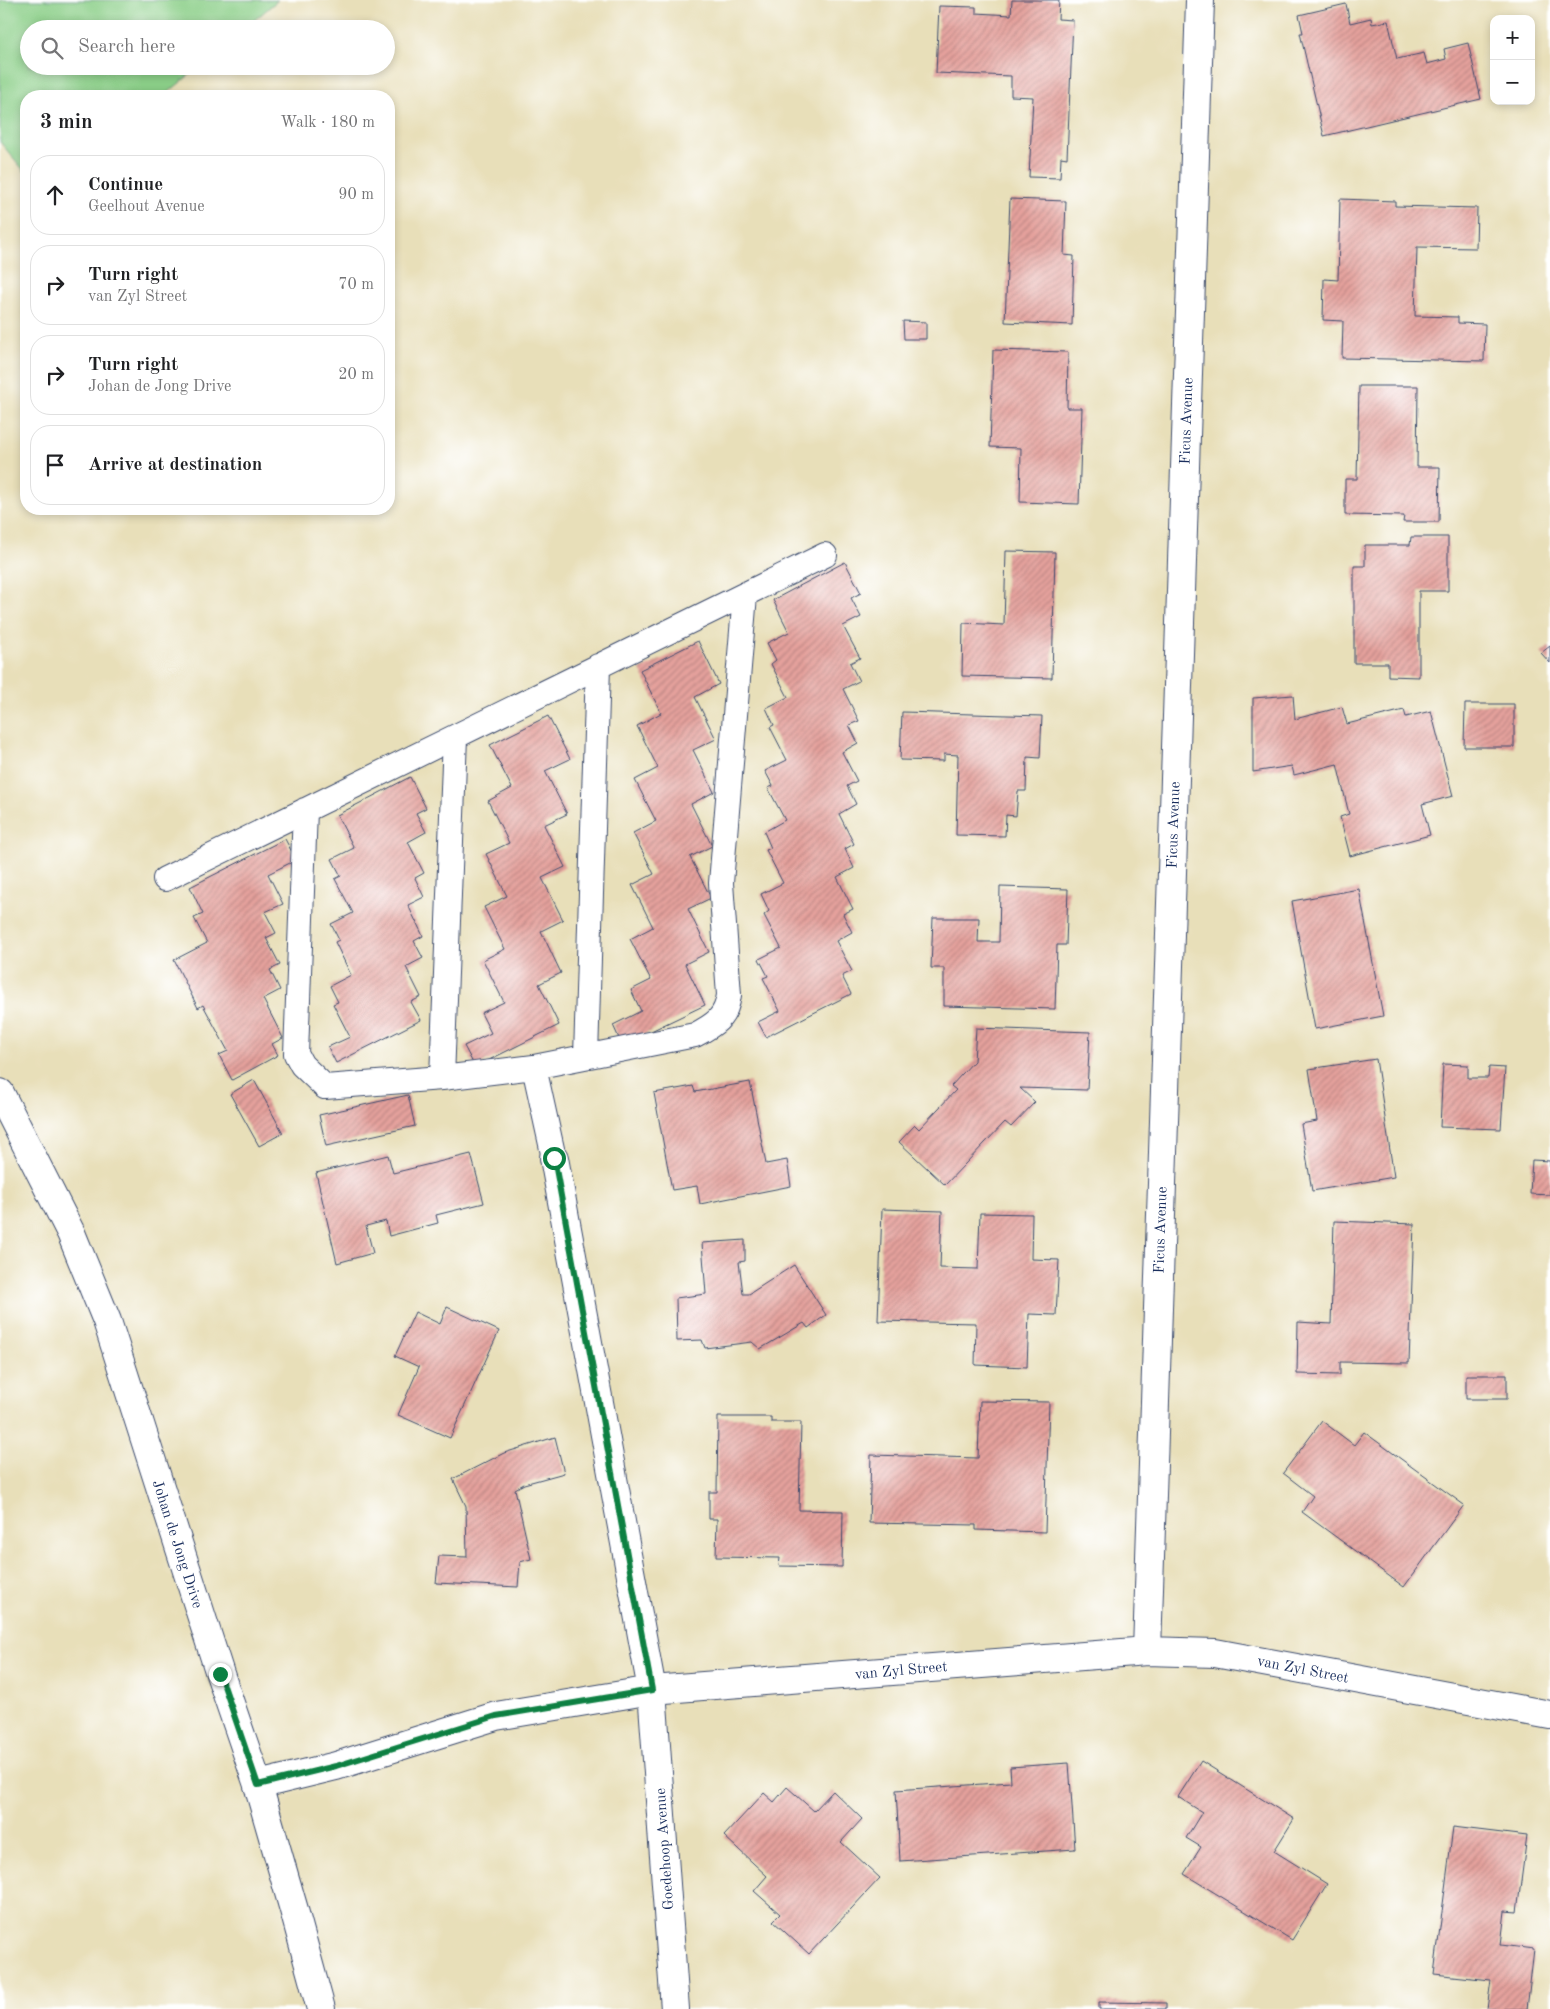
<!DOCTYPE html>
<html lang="en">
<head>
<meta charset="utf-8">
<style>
	:root { --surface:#fff; --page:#f2f2f2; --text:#202124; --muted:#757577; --line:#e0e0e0 }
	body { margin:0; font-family:"Old Standard TT",serif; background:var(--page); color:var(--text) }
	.controls { position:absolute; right:15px; top:15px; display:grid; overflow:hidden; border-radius:10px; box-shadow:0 2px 8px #0003 }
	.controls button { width:45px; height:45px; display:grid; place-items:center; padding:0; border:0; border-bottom:1px solid var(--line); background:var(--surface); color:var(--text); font:25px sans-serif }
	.stop { position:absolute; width:15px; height:15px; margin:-11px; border:4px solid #0b8043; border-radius:50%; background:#fff }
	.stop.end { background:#0b8043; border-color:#fff; box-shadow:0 1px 5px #0008 }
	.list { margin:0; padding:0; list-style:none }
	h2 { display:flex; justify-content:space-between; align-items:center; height:65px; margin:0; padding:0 20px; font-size:21px }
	h2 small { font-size:16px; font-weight:400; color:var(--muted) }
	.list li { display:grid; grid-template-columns:32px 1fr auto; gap:15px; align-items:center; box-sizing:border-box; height:80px; margin:0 10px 10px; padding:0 10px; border:1px solid var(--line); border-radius:20px }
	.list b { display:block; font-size:19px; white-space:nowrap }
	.list p { margin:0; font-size:16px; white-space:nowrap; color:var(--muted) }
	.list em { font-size:16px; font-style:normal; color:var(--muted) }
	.icon { flex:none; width:28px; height:28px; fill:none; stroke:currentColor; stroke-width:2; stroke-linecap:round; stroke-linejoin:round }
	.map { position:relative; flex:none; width:1550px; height:2009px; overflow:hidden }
	.search { position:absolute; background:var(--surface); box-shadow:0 2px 8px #0003; left:20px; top:20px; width:375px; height:55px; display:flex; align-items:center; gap:12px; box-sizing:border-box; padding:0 18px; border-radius:28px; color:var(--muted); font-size:19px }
	.panel { position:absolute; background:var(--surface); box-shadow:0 2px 8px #0003; left:20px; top:90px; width:375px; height:425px; border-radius:20px }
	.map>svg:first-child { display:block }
	.green { fill:#8bcf88; stroke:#537f73 }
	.building { fill:url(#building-hatch) }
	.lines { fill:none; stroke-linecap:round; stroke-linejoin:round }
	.service-casing { stroke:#3a496c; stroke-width:26 }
	.minor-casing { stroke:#3a496c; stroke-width:30 }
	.tertiary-casing { stroke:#3a496c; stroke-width:30 }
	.service { stroke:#fff; stroke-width:24 }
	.minor { stroke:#fff; stroke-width:28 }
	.tertiary { stroke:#fff; stroke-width:28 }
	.route { stroke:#0b8043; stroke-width:6 }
	.labels { text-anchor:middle; stroke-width:4; stroke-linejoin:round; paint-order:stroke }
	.street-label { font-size:15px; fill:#1b2f5e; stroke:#fff }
</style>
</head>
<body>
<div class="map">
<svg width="1550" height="2009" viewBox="0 0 1550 2009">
	<defs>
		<pattern id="building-hatch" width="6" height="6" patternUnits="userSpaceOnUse" patternTransform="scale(1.25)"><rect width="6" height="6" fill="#e5a19c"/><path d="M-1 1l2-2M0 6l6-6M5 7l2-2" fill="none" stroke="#b98482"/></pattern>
	</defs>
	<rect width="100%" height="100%" fill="#fff"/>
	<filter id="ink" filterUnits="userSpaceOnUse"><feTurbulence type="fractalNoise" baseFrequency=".02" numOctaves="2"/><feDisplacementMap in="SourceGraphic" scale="10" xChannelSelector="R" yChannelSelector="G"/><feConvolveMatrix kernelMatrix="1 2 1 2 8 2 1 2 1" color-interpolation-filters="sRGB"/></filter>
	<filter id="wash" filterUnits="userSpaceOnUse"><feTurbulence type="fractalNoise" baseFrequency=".0096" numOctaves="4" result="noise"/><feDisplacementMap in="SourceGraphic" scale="20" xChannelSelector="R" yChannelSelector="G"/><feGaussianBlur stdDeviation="1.12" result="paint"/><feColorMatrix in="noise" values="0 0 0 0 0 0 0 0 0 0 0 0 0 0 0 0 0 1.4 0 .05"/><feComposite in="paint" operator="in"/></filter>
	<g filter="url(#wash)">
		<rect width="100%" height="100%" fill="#e8dfb9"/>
		<!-- green -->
		<path class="green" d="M0 0H278L244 29H29V66H200L164 96H26V173L0 142Z"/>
		<g id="blocks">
			<!-- building -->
			<path class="building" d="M1012 0H1059L1058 19 1073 20 1067 158 1061 157 1060 178 1029 177 1033 97 1011 96V76L936 73 939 6 976 7V13L1011 15Z
				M1346 4 1350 23 1371 18 1372 24 1388 21 1397 59 1424 53 1427 64 1446 59 1444 49 1468 43 1481 99 1324 136 1300 33H1303L1299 15Z
				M1010 199 1066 201 1064 255 1074 256 1072 325 1005 322Z
				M1340 199 1395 201V206L1477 208 1476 248 1417 247 1415 316 1458 317V323L1485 324 1484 361 1342 358 1343 321 1323 320 1324 279 1338 280Z
				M903 321 926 322V339H904Z
				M993 350 1068 352 1067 408H1082L1079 504 1020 502 1021 448 990 447Z
				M1359 386H1418L1417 467H1440L1439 522H1403L1404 516 1345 515V479H1357Z
				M1411 537H1448V591H1419V677L1388 676V663H1354V566H1365V545H1410Z
				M1006 551 1055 552 1052 678 962 676 963 623 1004 625Z
				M845 562 861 593 851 598 861 617 843 626 860 658 850 663 859 681 843 689 859 721 849 725 858 743 842 752 857 781 847 786 856 804 839 814 854 844 845 849 854 868 837 877 853 909 843 914 852 932 836 941 852 971 842 976 851 994 766 1037 758 1022 780 1011 763 978 768 976 759 959 781 948 764 915 769 911 761 894 783 883 766 850 771 848 764 832 785 820 768 788 773 786 765 771 787 760 770 727 774 725 766 708 788 697 771 664 776 660 767 643 789 632 773 600Z
				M698 641 719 684 695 697 716 739 693 750 714 792 691 804 712 846 690 857 711 898 688 909 709 952 685 964 705 1005 622 1045 613 1025 641 1011 631 990 651 980 630 939 653 927 632 885 654 874 633 833 656 821 635 780 658 768 637 726 661 713 640 670Z
				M1550 646V663L1541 653Z
				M1293 695 1295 719 1342 707 1347 724 1404 710 1406 717 1431 711 1453 796 1422 804 1430 835 1350 856 1340 817 1349 814 1337 764 1294 775 1292 766 1253 772V698Z
				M1465 704H1514V747H1464Z
				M902 712 1042 716 1040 758 1027 757 1026 791H1018L1016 816 1006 815 1005 836 956 835 958 755 944 754V761L900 760Z
				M548 716 570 759 545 771 567 814 544 825 565 867 542 878 563 920 541 931 561 973 539 984 559 1025 475 1067 464 1046 491 1033 481 1013 504 1002 483 960 505 949 484 907 507 896 486 854 509 843 488 801 512 788 490 745Z
				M410 777 426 808 416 813 426 832 408 842 424 873 415 878 424 897 408 905 423 936 414 941 423 958 406 967 421 997 411 1002 421 1020 336 1063 328 1047 350 1037 333 1004 338 1002 330 986 351 975 335 942 339 940 331 924 353 913 335 879 341 876 332 859 354 848 337 815Z
				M285 839 296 860 268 874 283 904 265 912 276 933 266 938 280 965 270 970 280 990 263 999 283 1038 272 1044 278 1055 232 1080 219 1055 228 1051 203 1005 198 1008 174 960 207 943 194 918 203 914 190 887Z
				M1000 887 1068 889 1066 945H1057L1055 1009 944 1006V968H931L933 918H979L978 942H999Z
				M1359 889 1383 1016 1315 1029 1292 901Z
				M976 1028 1090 1032 1087 1090 1020 1088 1035 1102 1011 1127 1005 1122 945 1185 899 1142 915 1125 919 1129 956 1090 951 1086 974 1061Z
				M1376 1059 1394 1177 1312 1191 1301 1124 1317 1121 1309 1069Z
				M1443 1064 1468 1065V1078H1488L1489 1067 1505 1068 1501 1129 1440 1127Z
				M254 1080 283 1133 259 1146 230 1094Z
				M750 1082 766 1164 787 1160 791 1186 700 1204 697 1186 672 1190 654 1093 693 1086 695 1092Z
				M408 1095 415 1126 326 1146 319 1115Z
				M471 1154 484 1203 436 1215 438 1223 389 1236 386 1221 366 1226 373 1253 337 1263 316 1173 388 1155 393 1173Z
				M1532 1160 1550 1161V1195L1530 1194Z
				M882 1209 942 1211 940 1268 978 1269 980 1213 1032 1214 1031 1259 1059 1260 1056 1315 1029 1314 1027 1367 975 1365 976 1323 878 1321Z
				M1334 1221 1414 1224 1409 1363 1340 1362V1375L1297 1374 1298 1322 1331 1324Z
				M745 1240V1261L739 1262 743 1294H749L794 1265 826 1315 808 1328 804 1323 760 1349 752 1342 705 1348 702 1340 677 1341 676 1298 706 1294 702 1243Z
				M447 1307 499 1331 450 1438 398 1415 419 1367 395 1356 415 1312 440 1324Z
				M1466 1375H1507V1399H1466Z
				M980 1401 1049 1402 1045 1532 976 1530V1525L869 1523 871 1455 978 1458Z
				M718 1417H771V1422H801L799 1510 843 1511 842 1567 779 1566 780 1558 716 1557 717 1519H709V1492H717Z
				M1322 1421 1354 1445 1364 1432 1464 1505 1404 1587 1302 1512 1313 1496 1283 1473Z
				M555 1437 564 1473 524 1484 515 1489 531 1559 520 1562 518 1587 436 1583 439 1556 467 1557 466 1506 453 1479 504 1453Z
				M1201 1761 1294 1819 1274 1851 1327 1884 1292 1940 1184 1874 1201 1847 1186 1838 1202 1812 1178 1797Z
				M1069 1763 1075 1849 900 1861 896 1790 1011 1782 1010 1767Z
				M787 1787 814 1811 833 1791 862 1819 841 1842 880 1878 809 1954 773 1921 780 1914 754 1891 767 1876 724 1836 764 1793 774 1802Z
				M1453 1827 1527 1836 1517 1912 1505 1911 1501 1945 1534 1949 1527 2009H1487L1491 1980 1434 1974Z
				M1099 2002 1166 2003V2009H1099Z"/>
		</g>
	</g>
	<g filter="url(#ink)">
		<use href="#blocks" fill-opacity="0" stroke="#3a496c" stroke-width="1"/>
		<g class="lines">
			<defs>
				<path id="service" d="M305 810 296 1054 302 1065 325 1087 442 1078 534 1067 695 1035C714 1025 726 1018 729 995L721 883 745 595
					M165 879 825 555
					M586 1056 598 666
					M534 1067 554 1158
					M442 1078 455 737"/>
				<path id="minor" d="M554 1158 652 1690 675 2009
					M1147 1651 1200 0
					M258 1785 336 1766 496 1716 652 1690 1147 1651 1215 1653 1550 1715"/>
				<path id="tertiary" d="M0 1093 71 1233 107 1321 220 1674 258 1785 294 1910 321 2009"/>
			</defs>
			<!-- service casing -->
			<use href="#service" class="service-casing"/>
			<!-- minor casing -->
			<use href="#minor" class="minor-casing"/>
			<!-- tertiary casing -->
			<use href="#tertiary" class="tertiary-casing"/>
			<!-- service -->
			<use href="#service" class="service"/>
			<!-- minor -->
			<use href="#minor" class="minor"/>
			<!-- tertiary -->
			<use href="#tertiary" class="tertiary"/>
		</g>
	</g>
	<g class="lines" filter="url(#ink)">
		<!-- route -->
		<path class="route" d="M220 1674 258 1785 336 1766 496 1716 652 1690 554 1158"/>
	</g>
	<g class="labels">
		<!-- street labels -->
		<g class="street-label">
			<text transform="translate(1186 421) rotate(-88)" y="5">Ficus Avenue</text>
			<text transform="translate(1173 825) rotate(-88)" y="5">Ficus Avenue</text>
			<text transform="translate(1160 1230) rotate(-88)" y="5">Ficus Avenue</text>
			<text transform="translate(178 1544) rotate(72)" y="5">Johan de Jong Drive</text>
			<text transform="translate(1303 1669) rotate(11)" y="5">van Zyl Street</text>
			<text transform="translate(901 1670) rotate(-5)" y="5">van Zyl Street</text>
			<text transform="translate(664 1849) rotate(-94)" y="5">Goedehoop Avenue</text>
		</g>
	</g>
</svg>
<div class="controls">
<button>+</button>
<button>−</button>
</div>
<div class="stop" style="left:554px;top:1158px"></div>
<div class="stop end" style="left:220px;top:1674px"></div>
<div class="search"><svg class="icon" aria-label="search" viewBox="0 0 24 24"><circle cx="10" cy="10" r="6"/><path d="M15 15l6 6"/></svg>Search here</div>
<section class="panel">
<h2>3 min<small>Walk · 180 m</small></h2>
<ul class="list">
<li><svg class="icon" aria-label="ahead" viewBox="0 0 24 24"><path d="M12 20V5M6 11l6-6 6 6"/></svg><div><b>Continue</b><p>Geelhout Avenue</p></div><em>90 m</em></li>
<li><svg class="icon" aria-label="right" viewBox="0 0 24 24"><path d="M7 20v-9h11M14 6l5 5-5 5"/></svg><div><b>Turn right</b><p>van Zyl Street</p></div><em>70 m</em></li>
<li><svg class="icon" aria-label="right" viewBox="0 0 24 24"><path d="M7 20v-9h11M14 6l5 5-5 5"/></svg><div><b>Turn right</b><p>Johan de Jong Drive</p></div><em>20 m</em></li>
<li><svg class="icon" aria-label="arrive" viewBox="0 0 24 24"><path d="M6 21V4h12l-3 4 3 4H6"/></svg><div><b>Arrive at destination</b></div></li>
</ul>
</section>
</div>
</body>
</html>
